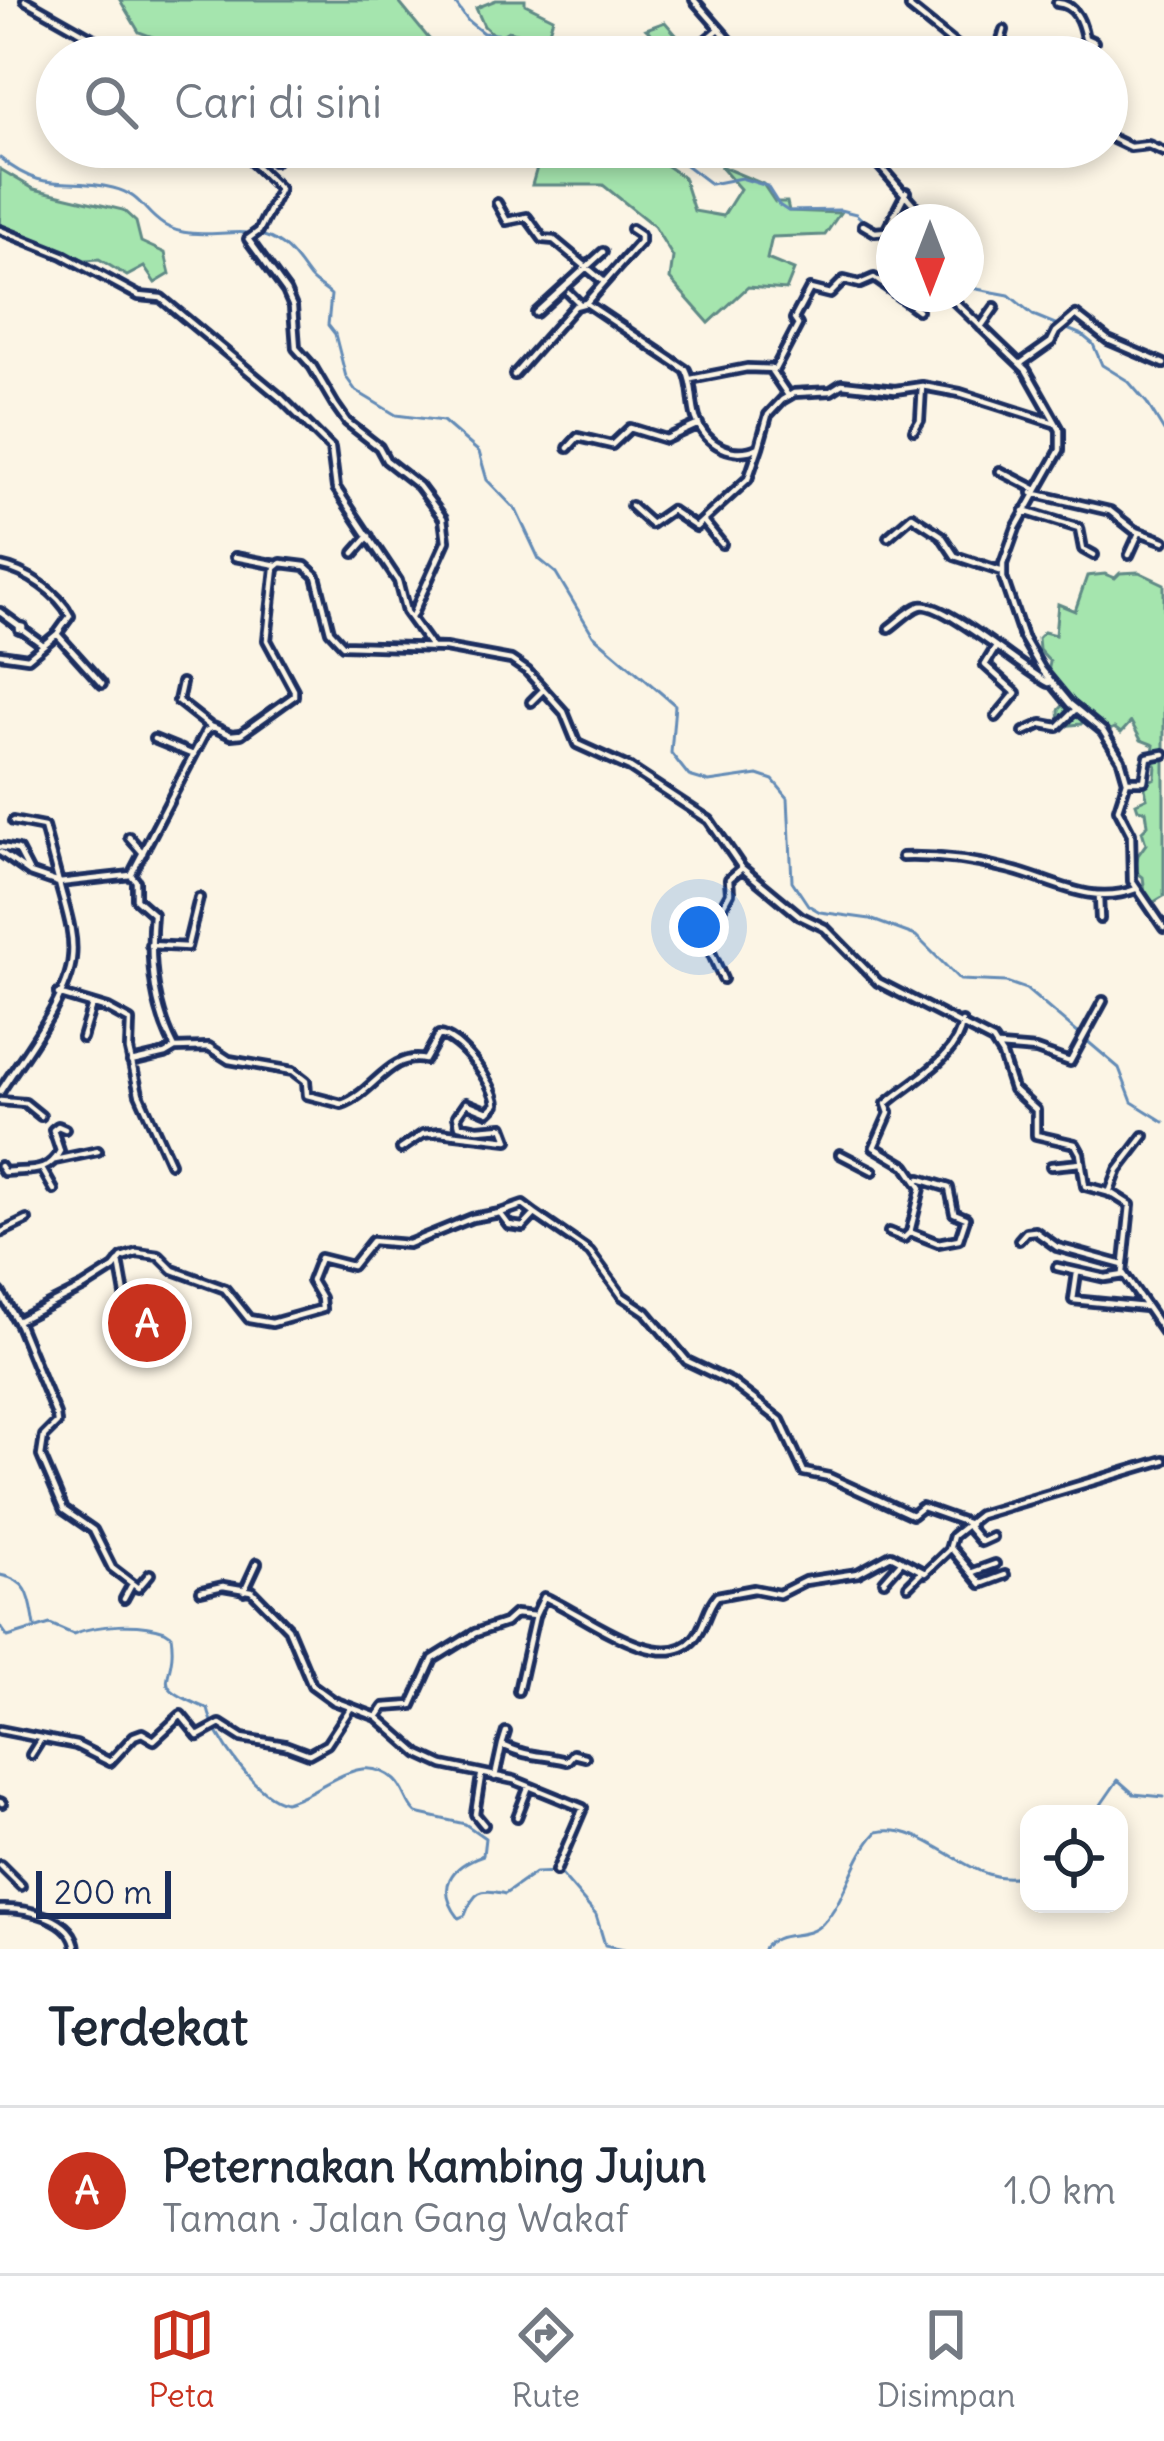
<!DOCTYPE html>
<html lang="id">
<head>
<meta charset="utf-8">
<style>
	:root { --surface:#fff; --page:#f2f2f3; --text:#1f2937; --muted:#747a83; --line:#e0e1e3; --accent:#c8321e }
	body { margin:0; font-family:Delius,sans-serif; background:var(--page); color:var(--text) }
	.controls { position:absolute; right:36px; bottom:36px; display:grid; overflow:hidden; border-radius:24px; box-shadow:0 6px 18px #0003 }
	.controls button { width:108px; height:108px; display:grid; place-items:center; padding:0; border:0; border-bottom:3px solid var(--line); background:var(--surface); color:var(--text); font:60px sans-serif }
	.compass { position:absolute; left:876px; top:204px; width:108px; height:108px; border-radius:50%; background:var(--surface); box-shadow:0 6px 18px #0003; rotate:180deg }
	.scale { position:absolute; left:36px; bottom:30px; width:135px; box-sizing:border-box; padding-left:12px; border:6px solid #1b2f5e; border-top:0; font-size:33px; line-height:42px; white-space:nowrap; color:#1b2f5e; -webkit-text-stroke:9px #fcf5e5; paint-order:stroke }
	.you { position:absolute; left:699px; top:927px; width:42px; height:42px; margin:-30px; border:9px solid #fff; border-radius:50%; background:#1a73e8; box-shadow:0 0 0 18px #1a73e833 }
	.badge { display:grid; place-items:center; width:78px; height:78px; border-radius:50%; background:var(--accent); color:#fff; font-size:39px; font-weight:700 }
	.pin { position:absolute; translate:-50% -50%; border:6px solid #fff; box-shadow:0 3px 12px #0006 }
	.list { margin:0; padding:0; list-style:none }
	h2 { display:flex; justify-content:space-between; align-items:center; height:156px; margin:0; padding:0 48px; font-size:51px }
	h2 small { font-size:39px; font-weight:400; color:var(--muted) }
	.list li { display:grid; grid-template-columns:78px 1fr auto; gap:36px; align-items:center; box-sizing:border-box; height:168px; padding:0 48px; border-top:3px solid var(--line) }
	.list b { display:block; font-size:45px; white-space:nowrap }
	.list p { margin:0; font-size:39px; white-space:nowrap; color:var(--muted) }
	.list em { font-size:39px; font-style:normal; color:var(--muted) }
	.icon { flex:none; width:66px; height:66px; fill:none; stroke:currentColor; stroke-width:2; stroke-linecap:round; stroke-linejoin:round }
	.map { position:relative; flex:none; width:1164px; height:1949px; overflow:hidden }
	.search { position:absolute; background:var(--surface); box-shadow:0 6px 18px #0003; left:36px; right:36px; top:36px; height:132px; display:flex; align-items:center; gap:30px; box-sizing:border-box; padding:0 42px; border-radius:66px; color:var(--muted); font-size:45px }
	.sheet { height:324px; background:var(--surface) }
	nav { display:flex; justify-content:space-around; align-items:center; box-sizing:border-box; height:168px; border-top:3px solid var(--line); background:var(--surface); font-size:33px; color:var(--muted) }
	nav a { display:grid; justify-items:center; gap:6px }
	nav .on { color:var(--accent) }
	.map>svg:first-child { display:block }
	.green { fill:#a5e5ae; stroke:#608a86; stroke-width:3 }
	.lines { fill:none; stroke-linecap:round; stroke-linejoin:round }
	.stream { stroke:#638bb6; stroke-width:3 }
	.street-casing { stroke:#1b2f5e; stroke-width:14 }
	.street { stroke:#fcf5e5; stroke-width:4.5 }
</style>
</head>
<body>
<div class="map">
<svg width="1164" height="1949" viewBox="0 0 1164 1949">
	<rect width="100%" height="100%" fill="#fcf5e5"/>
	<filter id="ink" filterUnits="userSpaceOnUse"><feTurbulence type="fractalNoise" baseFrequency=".00833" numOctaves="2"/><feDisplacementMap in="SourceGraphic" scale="24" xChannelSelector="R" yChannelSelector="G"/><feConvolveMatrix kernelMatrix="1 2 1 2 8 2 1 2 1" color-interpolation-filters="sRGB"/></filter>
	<g filter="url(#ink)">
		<!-- green -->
		<path class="green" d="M120 0H397L444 57H356L337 53 330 57H283L281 53 201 55 139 32Z
			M496 0H525V4L553 18 548 34C578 64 613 52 651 54L656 38 646 29 665 22 677 36 666 55 669 57H542L538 51 516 49 517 33 508 31 497 38 484 26 476 8Z
			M480 147H639L683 177 694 211 723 216 740 189 720 166 763 184 775 202H787L789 211 840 213 825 235 772 237 767 259 794 270 786 290 748 287 709 323 670 279 673 257 654 226 603 185H532L538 164Z
			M0 169 34 189 123 210 136 222 141 242 165 253 170 274 155 283 144 267 127 276 99 259 85 260 0 225Z
			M1139 572 1164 584V896L1154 902 1146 900 1143 877 1135 871 1138 855 1146 844 1142 831 1148 825 1146 811 1138 809 1136 803 1147 798 1144 784 1155 778 1156 765 1142 761 1153 754 1154 745 1141 740 1131 722 1121 733 1114 728 1108 731 1089 714 1081 724 1060 726 1059 710 1070 698 1048 672 1050 662 1039 650 1038 638 1044 632 1055 635 1058 604 1075 611 1087 576 1105 574 1115 578 1120 573Z"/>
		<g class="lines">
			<!-- stream -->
			<path class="stream" d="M453 0 468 21 483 33 506 35 509 57
				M662 147 711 184 741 178 767 186 779 205 788 211 840 210 856 214 894 249
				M0 158C46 195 63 176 113 188 142 195 143 212 164 225 194 243 235 226 264 236 287 243 297 261 310 278 316 285 325 289 331 295L328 325 335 334 346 377 356 391 396 415 443 421 479 452 487 480 516 510 539 559 556 573 593 635 675 705 671 753 689 776 709 782 758 775 773 780 788 798 792 881 808 905 820 912 870 919 916 936 960 980 1006 982 1026 989 1119 1068 1132 1102 1164 1122
				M966 287 1009 295 1033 315 1082 335 1093 344 1102 365 1128 381 1147 403 1164 431
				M0 1575C31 1581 30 1599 35 1626
				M0 1626 8 1637 50 1624 73 1634C97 1624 140 1622 165 1631L171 1635C179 1686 141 1681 208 1709 214 1737 256 1796 285 1802 322 1794 358 1748 395 1780 405 1789 406 1803 416 1813L465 1824 485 1838 483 1855C451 1866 435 1887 459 1918L465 1915C474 1892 480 1887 505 1894L535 1873 559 1872 596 1915 605 1945 624 1949
				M1087 1814 1098 1809 1118 1780 1134 1794 1164 1797
				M763 1949C778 1928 806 1942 823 1923 847 1898 852 1858 877 1832 933 1820 973 1896 1029 1873"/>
			<defs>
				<path id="street" d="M25 0 126 57
					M694 0 744 57
					M910 0V8L971 57
					M1057 3C1076 4 1082 22 1085 38L1094 42 1078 47 1087 57
					M690 54 719 29
					M997 55 1004 30
					M990 57H1005
					M1107 136 1130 147 1148 145 1164 152
					M277 147 275 161 251 151V161L280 189 259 231 248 239 286 291 293 307 296 348 312 366 335 405 347 422 379 447 386 460 419 486 443 518 446 541 412 616
					M863 147 929 222
					M497 203 507 221 527 217 543 239 554 240 603 281
					M863 225 875 232 886 231 906 192
					M0 230 63 255 139 296 161 298 281 398 331 448 336 488 398 581 406 612 432 648
					M569 293 579 303
					M896 294 918 310
					M947 294 1026 370 1060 430V450L1016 528 1003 564V578L1023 637 1042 670 1070 704 1103 731 1121 760 1127 781 1118 809 1131 834 1132 881 1164 928
					M586 303 686 370C694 385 691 402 696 418 706 446 734 459 759 447L768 415 782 400 794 393 831 391 842 384 895 390 922 386 960 393 1054 423
					M536 313 603 252
					M981 327 995 307
					M1020 364 1051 342 1056 332 1076 315 1108 340 1164 364
					M770 369 787 394
					M514 375 575 306 586 303 640 242V235L631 229
					M691 379 747 368 775 369 798 325 794 319 810 289 830 294 844 280 860 284 874 278 894 292
					M914 430 920 420 922 386
					M568 448 578 437 612 445 630 428 666 439 699 424
					M1000 471 1035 489
					M1032 493 1110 511 1134 530 1164 541
					M631 506 651 524 671 510 696 527 748 479 759 447
					M1024 511 1079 528 1083 549 1094 555
					M704 522 722 544
					M888 537 912 516 941 535 955 556 1003 572
					M354 553 369 536
					M1129 555 1139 533
					M235 557 277 565
					M0 566C26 571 59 593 70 616L57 634 28 658 0 654
					M0 612 19 626
					M19 626 23 627V630L19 629Z
					M889 628C898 622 910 609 920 606 942 600 1025 671 1049 683
					M23 630 42 644
					M57 634 102 684
					M996 647 985 665 1016 693 996 717
					M182 683 178 701 211 727
					M531 702 543 690
					M1024 732 1042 724 1058 727 1075 710
					M154 739 191 754
					M1127 781H1144L1148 757 1164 754
					M13 821 44 827 59 883
					M129 837 143 853
					M0 847 18 850 30 873 59 883
					M0 852 30 873
					M902 857C938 856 971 860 1007 869 1051 879 1090 907 1136 889
					M131 875 136 881V899L153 914C149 960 153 1006 175 1048L209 1047 229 1060 293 1071 306 1081 307 1095 342 1104C374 1093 389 1052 425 1060L439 1035C460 1037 494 1083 496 1104L488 1112 466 1103 457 1116 459 1125 478 1129 503 1127 508 1140 439 1132 423 1134 401 1149
					M1099 896 1100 919
					M150 945 187 947 199 898
					M723 979 705 939 730 893 729 879 742 868
					M58 994 108 1009 130 1021 129 1050 139 1094 170 1163
					M82 1038 92 1005
					M999 1047 1036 1050 1070 1062 1103 1001
					M131 1062 165 1054 175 1048
					M0 1092C21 1058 69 998 72 958 75 934 65 907 59 883L131 875 206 731 213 727 231 735 241 734 294 696V690L267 640 275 568 281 563 305 566 316 576 330 631 343 645 445 648 511 660 527 671 564 712 577 744 630 768 709 820 742 868 800 916 825 928 878 982 993 1041 1002 1055 1013 1089 1036 1110V1135L1075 1144 1080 1153 1085 1186 1111 1193 1130 1205 1123 1273 1164 1332
					M0 1101 25 1103 41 1116
					M840 1154 873 1171
					M55 1160 98 1151
					M0 1166 4 1172C28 1169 47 1176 60 1151L53 1130 58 1126 65 1129
					M1051 1166 1081 1163
					M42 1169 54 1190
					M1109 1193 1118 1170 1144 1136
					M500 1213 523 1205 535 1214
					M889 1232 904 1238 910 1232 921 1188 906 1166 874 1147 889 1113 886 1104C910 1082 958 1059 962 1022
					M910 1232 938 1243 959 1239 966 1218 954 1213 949 1188 920 1179
					M0 1233 27 1220
					M1019 1240 1026 1232 1035 1231 1057 1247 1123 1265
					M119 1261 132 1334 157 1325 162 1335
					M1057 1267 1105 1278 1124 1275
					M1077 1273 1073 1300 1145 1307
					M0 1292 19 1325 56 1415 57 1423 44 1436 41 1456 64 1510 93 1530 112 1568 138 1588 150 1574
					M17 1321 84 1287 114 1268 122 1258 137 1253 159 1256 173 1270 225 1289 249 1319 272 1323 322 1309 321 1298 311 1281 320 1258 352 1266 372 1241 408 1244 472 1218 500 1213 509 1225 523 1227 535 1214 590 1252 622 1296 646 1312 687 1361 731 1382 780 1420 804 1472 829 1477 912 1515 922 1507 970 1524
					M969 1528 981 1542 992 1537
					M950 1547 981 1584 1005 1575
					M973 1572 995 1564
					M884 1581 900 1563
					M908 1586 921 1573
					M201 1591 223 1586 252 1591 288 1628 312 1685 334 1701 377 1717 419 1754 443 1765 514 1780 583 1808 556 1871
					M244 1591 257 1563
					M124 1599 131 1586
					M535 1616 544 1597C580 1611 660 1677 694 1639 705 1627 706 1608 717 1596L754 1589 779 1594 805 1581 858 1573 891 1555 925 1573 949 1550 953 1536 979 1515 1164 1460
					M377 1717 384 1707 412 1705 433 1659 475 1633 505 1623 515 1614 535 1616 518 1691
					M0 1730 76 1745 110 1762 134 1736 142 1733 154 1740 181 1715 198 1736 220 1724 242 1738 285 1745 309 1754 327 1744 350 1709
					M502 1745 506 1732
					M31 1755 41 1739
					M481 1776 475 1814 484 1825
					M495 1777 502 1745C531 1758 539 1754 567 1761L573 1754 585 1757
					M0 1802 2 1803
					M517 1817 529 1786
					M0 1865 21 1886
					M0 1909C27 1908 74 1918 76 1949"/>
			</defs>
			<!-- street casing -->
			<use href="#street" class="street-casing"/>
			<!-- street -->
			<use href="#street" class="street"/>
		</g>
	</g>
</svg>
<div class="controls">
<button><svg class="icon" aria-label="locate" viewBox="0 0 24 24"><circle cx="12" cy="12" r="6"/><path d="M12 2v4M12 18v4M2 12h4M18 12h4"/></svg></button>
</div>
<svg class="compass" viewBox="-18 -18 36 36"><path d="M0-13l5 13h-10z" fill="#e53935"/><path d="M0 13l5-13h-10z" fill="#747a83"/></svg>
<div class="scale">200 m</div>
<div class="you"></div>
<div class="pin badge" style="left:147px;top:1323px">A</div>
<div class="search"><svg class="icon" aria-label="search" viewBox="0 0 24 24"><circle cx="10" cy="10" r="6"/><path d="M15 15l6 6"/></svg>Cari di sini</div>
</div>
<section class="sheet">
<h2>Terdekat<small></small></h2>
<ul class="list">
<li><span class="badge">A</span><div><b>Peternakan Kambing Jujun</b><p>Taman · Jalan Gang Wakaf</p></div><em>1.0 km</em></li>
</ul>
</section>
<nav>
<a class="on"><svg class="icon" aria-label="map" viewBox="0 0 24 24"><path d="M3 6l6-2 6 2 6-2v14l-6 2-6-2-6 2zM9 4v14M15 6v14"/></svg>Peta</a>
<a><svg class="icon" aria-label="directions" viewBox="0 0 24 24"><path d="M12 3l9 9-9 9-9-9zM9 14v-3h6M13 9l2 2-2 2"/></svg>Rute</a>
<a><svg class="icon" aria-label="saved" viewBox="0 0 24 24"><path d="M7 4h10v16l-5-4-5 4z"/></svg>Disimpan</a>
</nav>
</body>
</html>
